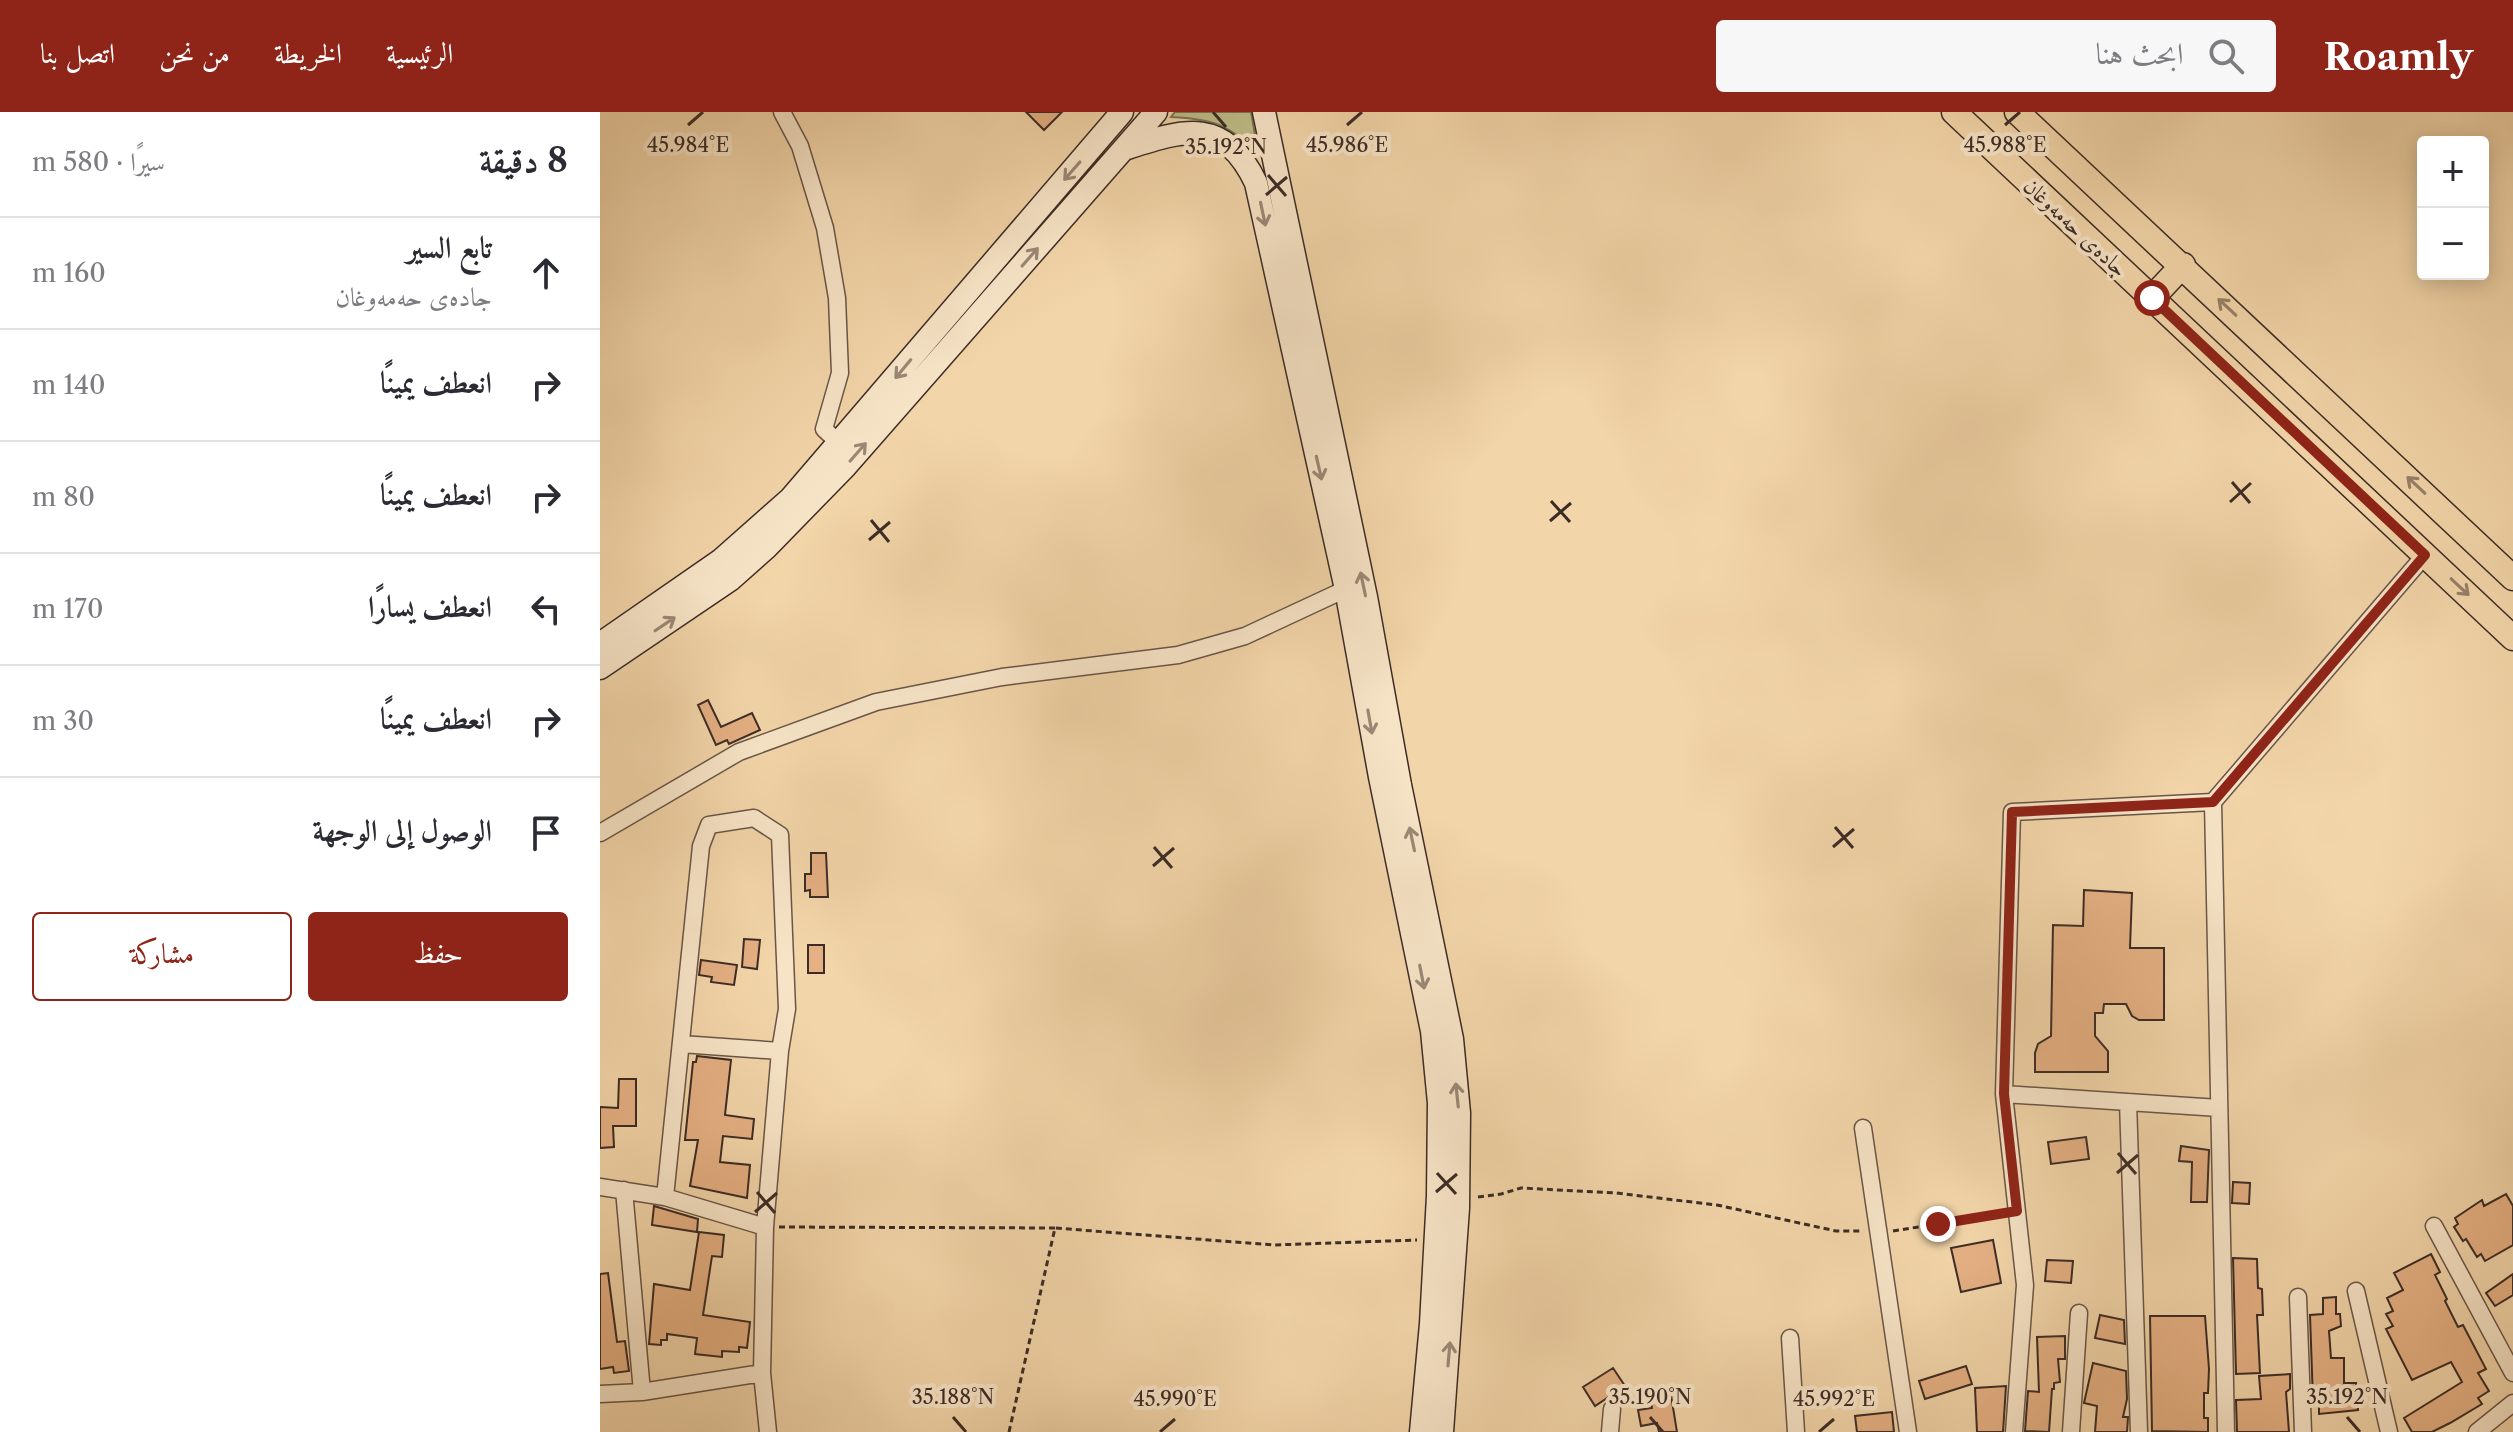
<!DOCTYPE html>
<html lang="ar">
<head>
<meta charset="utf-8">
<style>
	:root { --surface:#fff; --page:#f7f7f7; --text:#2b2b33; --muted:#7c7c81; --line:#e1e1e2; --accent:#8f2418 }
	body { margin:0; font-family:"Libre Caslon Text",Amiri,serif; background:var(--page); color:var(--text); direction:rtl }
	.controls { position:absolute; right:24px; top:24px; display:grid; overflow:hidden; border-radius:8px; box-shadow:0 4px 20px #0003 }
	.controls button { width:72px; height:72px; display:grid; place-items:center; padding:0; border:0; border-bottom:2px solid var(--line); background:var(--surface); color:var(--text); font:40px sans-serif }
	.stop { position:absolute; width:24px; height:24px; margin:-18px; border:6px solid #8f2418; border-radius:50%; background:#fff }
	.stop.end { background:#8f2418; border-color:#fff; box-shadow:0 2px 8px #0008 }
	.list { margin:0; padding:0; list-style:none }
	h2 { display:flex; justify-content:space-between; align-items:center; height:104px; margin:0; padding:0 32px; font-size:34px }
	h2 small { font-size:26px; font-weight:400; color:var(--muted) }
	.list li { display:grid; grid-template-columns:52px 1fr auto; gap:24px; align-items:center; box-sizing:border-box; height:112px; padding:0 32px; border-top:2px solid var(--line) }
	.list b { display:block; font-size:30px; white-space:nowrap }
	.list p { margin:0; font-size:26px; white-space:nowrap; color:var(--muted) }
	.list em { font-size:26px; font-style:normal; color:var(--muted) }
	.actions { display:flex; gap:16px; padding:24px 32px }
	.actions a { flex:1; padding:18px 0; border:2px solid var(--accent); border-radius:8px; text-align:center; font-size:28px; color:var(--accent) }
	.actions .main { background:var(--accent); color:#fff }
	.icon { flex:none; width:44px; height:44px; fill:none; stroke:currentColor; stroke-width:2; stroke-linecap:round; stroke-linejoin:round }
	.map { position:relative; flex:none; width:1913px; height:1320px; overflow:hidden; direction:ltr }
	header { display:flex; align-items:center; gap:48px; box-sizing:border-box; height:112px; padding:0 40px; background:var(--accent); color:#fff }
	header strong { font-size:38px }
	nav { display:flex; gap:44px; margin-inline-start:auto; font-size:28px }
	.search { width:560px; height:72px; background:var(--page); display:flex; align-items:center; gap:20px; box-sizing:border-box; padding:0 28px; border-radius:8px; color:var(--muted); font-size:30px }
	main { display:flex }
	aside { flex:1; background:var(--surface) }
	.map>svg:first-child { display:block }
	.green { fill:#bdbc86; stroke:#7c7456; stroke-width:2 }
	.building { fill:#e5b083; stroke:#3c2c26; stroke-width:2 }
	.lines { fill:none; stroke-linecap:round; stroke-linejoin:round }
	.street-casing { stroke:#6a5647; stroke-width:19 }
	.secondary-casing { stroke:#3c2c26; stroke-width:25 }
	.primary-casing { stroke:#3c2c26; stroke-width:27 }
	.path { stroke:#3c2c26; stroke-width:3; stroke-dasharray:6 4; stroke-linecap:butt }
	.street { stroke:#f7e4c7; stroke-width:16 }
	.secondary { stroke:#f7e4c7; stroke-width:22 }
	.primary { stroke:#f2d5a9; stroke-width:24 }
	.oneway { stroke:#9a8876 }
	.oneway2 { stroke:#978068 }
	.route { stroke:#8f2418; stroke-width:10 }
	.ticks { fill:none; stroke:#3c2c26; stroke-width:3 }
	.labels { text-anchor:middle; stroke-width:8; stroke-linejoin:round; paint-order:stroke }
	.street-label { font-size:22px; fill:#3c2c26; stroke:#f7e4c7 }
	.ticks-label { font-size:20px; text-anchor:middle; fill:#3c2c26; stroke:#f7e4c7; stroke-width:8; stroke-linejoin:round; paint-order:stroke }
</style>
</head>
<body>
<header>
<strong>Roamly</strong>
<div class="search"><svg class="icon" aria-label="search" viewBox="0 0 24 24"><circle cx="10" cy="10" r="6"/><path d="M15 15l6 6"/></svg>ابحث هنا</div>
<nav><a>الرئيسية</a><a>الخريطة</a><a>من نحن</a><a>اتصل بنا</a></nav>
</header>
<main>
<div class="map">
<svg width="1913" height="1320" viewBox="0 0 1913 1320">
	<rect width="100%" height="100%" fill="#f2d5a9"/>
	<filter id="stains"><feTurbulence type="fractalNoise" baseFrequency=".0025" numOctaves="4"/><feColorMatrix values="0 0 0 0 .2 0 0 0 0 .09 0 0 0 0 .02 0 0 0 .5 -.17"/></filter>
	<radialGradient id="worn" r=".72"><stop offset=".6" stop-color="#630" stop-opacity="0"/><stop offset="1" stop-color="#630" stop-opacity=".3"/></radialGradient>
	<!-- green -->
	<path class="green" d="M575 0H651L658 40C626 12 613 7 571 5Z"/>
	<!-- building -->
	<path class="building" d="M426 0H462L444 18Z
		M108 588 121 615 152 601 160 618 129 632 127 628 116 633 98 593Z
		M211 741H226L228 785H210V778L205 779V762H211Z
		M1484 778 1532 781 1530 836H1564V908H1539L1532 904 1526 892H1504L1503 901H1495V924L1508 939V960H1435V941L1438 932 1451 924 1453 813 1483 814Z
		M144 827 160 828 157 857 142 855Z
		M208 833H224V861H208Z
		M101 848 137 853 134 873 111 870 112 865 99 863Z
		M97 944 131 948 125 1003 154 1007 152 1027 123 1024 120 1050 150 1053 147 1086 90 1074 98 1028H85L93 950H96Z
		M19 967H36V1014H13L14 1035 0 1036V995L18 996Z
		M1486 1025 1489 1047 1451 1052 1448 1030Z
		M1581 1034 1609 1038 1607 1090H1591L1592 1050 1579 1049Z
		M1633 1070 1650 1071 1649 1092 1632 1091Z
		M1906 1082 1913 1094V1133L1885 1149 1881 1142 1877 1145 1866 1127 1863 1129 1854 1115 1858 1112 1855 1106 1882 1088 1884 1094Z
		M54 1094 98 1107 97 1120 52 1113Z
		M99 1120 124 1123 122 1145 112 1144 103 1203 150 1210 147 1236 139 1235V1240L122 1239V1245L95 1242 97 1226 67 1222V1228H61V1233L49 1232 54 1172 90 1178Z
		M1393 1128 1401 1171 1361 1180 1351 1136Z
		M1831 1142 1840 1160 1835 1163 1847 1187 1845 1189 1858 1215 1863 1213 1886 1257 1878 1261 1889 1279 1878 1286 1882 1292 1850 1311 1832 1320H1812L1804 1306 1862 1270 1851 1250 1812 1268 1786 1217 1793 1214 1786 1202 1793 1199 1787 1186 1803 1178 1794 1161Z
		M1633 1146 1657 1147 1658 1176 1662 1177 1663 1203H1657L1660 1261 1636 1262Z
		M1447 1148 1473 1149 1471 1171 1445 1169Z
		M8 1161 17 1230 25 1229 29 1259 14 1261 13 1255 0 1257V1162Z
		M1913 1162V1183L1895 1194 1886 1181Z
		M1736 1185V1202H1740L1741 1214 1729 1219 1731 1246H1744V1271H1756L1758 1298 1719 1302V1289H1713L1710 1203 1723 1202V1186Z
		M1500 1203 1524 1208 1525 1232 1495 1226Z
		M1550 1204H1605L1609 1257 1608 1281H1604V1306H1608V1320L1552 1319Z
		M1465 1224V1247H1458L1460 1270 1454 1271V1277H1452L1449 1320 1425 1319 1428 1279 1439 1280 1437 1225Z
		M1493 1251 1526 1259 1527 1287 1523 1305H1528L1527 1320H1495L1497 1294 1484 1291Z
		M1366 1254 1372 1272 1325 1287 1319 1269Z
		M1013 1256 1025 1274 995 1294 983 1275Z
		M1690 1262V1277L1686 1280 1689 1320H1637L1636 1288 1661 1287 1659 1264Z
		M1406 1274 1403 1320H1377L1375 1276Z
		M1071 1283 1077 1320H1059L1057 1311 1041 1314 1038 1298 1052 1296 1050 1287Z
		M1292 1300 1294 1320H1257L1255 1304Z"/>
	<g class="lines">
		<defs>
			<path id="street" d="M182 0 200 34 225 116 237 186 240 261 224 317 240 332
				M0 721 139 640 276 590 402 565 578 543 645 524 746 477
				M81 932 180 939
				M1404 982 1619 996
				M1528 990 1539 1320
				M1263 1016 1308 1320
				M0 1075 65 1085 165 1115
				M24 1078 42 1280
				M65 1085 101 734 109 713 154 706 180 723 187 897 180 939 165 1115 162 1261 168 1320
				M1834 1114 1913 1261
				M1756 1179 1789 1320
				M1698 1185 1703 1320
				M1190 1226 1196 1320
				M0 1282 42 1280 162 1261
				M1010 1320 1012 1297
				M1414 1320 1425 1173 1404 982 1412 700 1613 690
				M1471 1320 1479 1201
				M1626 1320 1613 690 1825 443
				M1877 1320 1913 1291"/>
			<path id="secondary" d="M664 0 766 485 800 673 852 927 859 1001 858 1096 842 1320
				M524 37C583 18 624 3 656 71L746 477 780 665 832 919 839 991 838 1084 831 1212 821 1320
				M0 532 121 448 191 386 522 0
				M0 556 130 468 166 436 245 355 556 0"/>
			<path id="primary" d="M1354 0 1913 526
				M1417 0 1913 466
				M1552 186 1583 153"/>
		</defs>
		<!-- street casing -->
		<use href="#street" class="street-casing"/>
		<!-- secondary casing -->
		<use href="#secondary" class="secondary-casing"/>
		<!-- primary casing -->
		<use href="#primary" class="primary-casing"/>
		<!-- path -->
		<path class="path" d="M878 1085 901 1082 921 1076 1016 1081 1117 1093 1236 1119H1262
			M179 1115 455 1116
			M1293 1119 1400 1102
			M409 1320 455 1116 674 1133 817 1128"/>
		<!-- street -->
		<use href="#street" class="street"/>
		<!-- secondary -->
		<use href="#secondary" class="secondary"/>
		<!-- primary -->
		<use href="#primary" class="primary"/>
	</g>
	<!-- one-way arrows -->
	<defs><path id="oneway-shaft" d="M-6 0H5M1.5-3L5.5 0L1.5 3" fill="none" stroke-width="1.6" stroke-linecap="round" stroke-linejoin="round" transform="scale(2)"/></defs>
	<g class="oneway">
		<use href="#oneway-shaft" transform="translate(472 59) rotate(131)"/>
		<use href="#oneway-shaft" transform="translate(663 102) rotate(78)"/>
		<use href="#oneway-shaft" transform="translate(430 145) rotate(-49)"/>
		<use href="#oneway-shaft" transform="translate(303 257) rotate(130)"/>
		<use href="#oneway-shaft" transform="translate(258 340) rotate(-49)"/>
		<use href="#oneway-shaft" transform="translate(719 356) rotate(77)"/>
		<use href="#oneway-shaft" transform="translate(763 472) rotate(-102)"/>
		<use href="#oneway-shaft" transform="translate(65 512) rotate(-34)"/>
		<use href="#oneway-shaft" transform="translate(770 610) rotate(80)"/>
		<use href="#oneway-shaft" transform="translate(812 727) rotate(-102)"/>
		<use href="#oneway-shaft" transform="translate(822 865) rotate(79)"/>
		<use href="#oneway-shaft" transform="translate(857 983) rotate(-96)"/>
		<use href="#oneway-shaft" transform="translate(849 1242) rotate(-85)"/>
	</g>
	<g class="oneway2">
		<use href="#oneway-shaft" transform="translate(1627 195) rotate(-137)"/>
		<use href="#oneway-shaft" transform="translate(1816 373) rotate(-137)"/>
		<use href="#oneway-shaft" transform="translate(1860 475) rotate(43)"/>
	</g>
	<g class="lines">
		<!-- route -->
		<path class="route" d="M1338 1112 1417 1099 1404 982 1412 700 1613 690 1825 443 1552 186"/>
	</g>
	<!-- ticks -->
	<path class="ticks" d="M613 0 626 15M88 13 103 0M747 13 762 0M1405 13 1420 0M668 63 686 84M666 83 687 65M1632 370 1650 391M951 389 970 410M1630 390 1651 371M271 408 289 430M950 409 971 391M269 428 290 410M1235 715 1253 736M554 735 572 756M1233 735 1254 717M553 754 574 736M1518 1041 1536 1062M837 1061 856 1082M1517 1061 1538 1043M157 1080 175 1101M836 1080 857 1062M155 1100 177 1081M353 1305 366 1320M1050 1305 1063 1320M1747 1305 1760 1320M560 1320 575 1307M1219 1320 1234 1307"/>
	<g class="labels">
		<!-- street labels -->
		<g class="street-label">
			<text transform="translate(1476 115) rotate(43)" y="8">جادەی حەمەوغان</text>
		</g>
	</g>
	<g class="ticks-label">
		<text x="88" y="40">45.984°E</text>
		<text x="747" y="40">45.986°E</text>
		<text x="1405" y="40">45.988°E</text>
		<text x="626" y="42">35.192°N</text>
		<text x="353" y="1292">35.188°N</text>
		<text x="1050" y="1292">35.190°N</text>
		<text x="1747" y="1292">35.192°N</text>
		<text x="575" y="1294">45.990°E</text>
		<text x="1234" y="1294">45.992°E</text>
	</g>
	<rect width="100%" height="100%" filter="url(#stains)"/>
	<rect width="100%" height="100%" fill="url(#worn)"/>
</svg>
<div class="controls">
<button>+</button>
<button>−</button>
</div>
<div class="stop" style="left:1552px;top:186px"></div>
<div class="stop end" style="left:1338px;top:1112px"></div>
</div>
<aside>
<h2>8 دقيقة<small>سيرًا · 580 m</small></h2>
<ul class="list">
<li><svg class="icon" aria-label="ahead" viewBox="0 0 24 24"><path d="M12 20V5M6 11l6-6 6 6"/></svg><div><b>تابع السير</b><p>جادەی حەمەوغان</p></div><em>160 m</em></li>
<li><svg class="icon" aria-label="right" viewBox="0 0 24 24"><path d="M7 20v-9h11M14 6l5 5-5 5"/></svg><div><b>انعطف يمينًا</b></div><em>140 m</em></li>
<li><svg class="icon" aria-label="right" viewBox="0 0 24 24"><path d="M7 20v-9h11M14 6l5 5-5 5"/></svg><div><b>انعطف يمينًا</b></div><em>80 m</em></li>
<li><svg class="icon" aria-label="left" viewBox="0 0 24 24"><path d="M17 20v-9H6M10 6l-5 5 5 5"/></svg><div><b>انعطف يسارًا</b></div><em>170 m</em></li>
<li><svg class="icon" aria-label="right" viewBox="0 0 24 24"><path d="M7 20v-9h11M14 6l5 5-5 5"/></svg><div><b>انعطف يمينًا</b></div><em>30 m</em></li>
<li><svg class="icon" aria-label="arrive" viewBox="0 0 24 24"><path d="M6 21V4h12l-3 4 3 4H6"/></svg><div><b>الوصول إلى الوجهة</b></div></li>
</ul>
<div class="actions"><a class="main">حفظ</a><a>مشاركة</a></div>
</aside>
</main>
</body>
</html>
